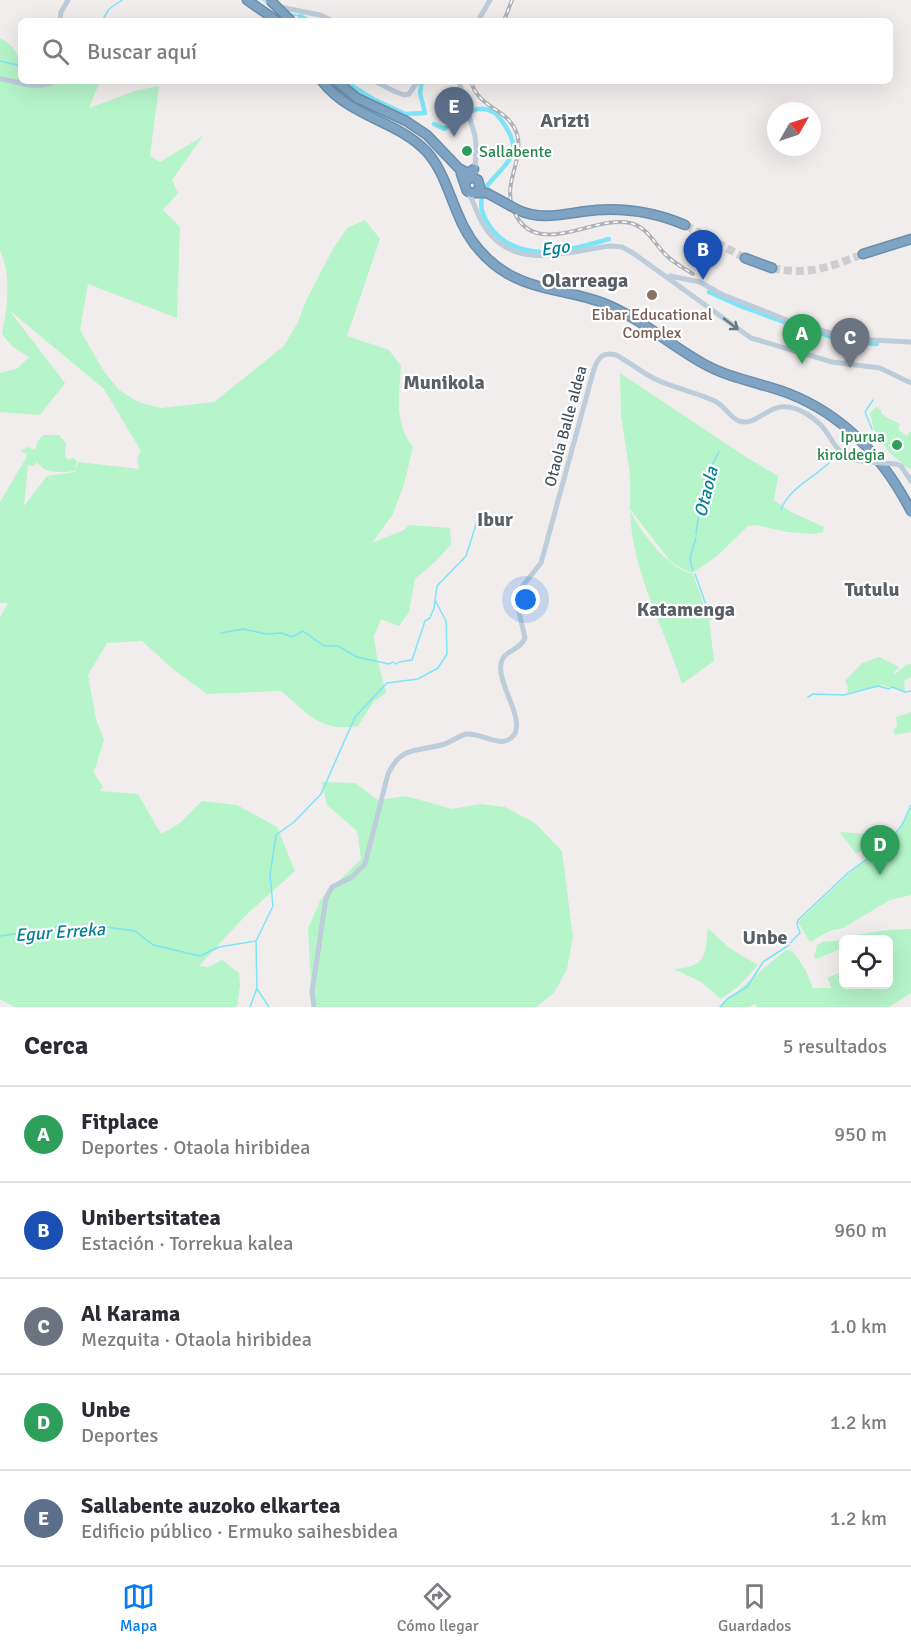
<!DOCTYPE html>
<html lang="es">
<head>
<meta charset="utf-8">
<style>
	:root { --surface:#fff; --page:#f2f2f3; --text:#2b2b33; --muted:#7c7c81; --line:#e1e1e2; --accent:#037cf5 }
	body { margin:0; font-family:Signika,sans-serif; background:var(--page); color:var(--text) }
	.controls { position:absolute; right:18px; bottom:18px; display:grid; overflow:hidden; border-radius:9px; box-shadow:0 6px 24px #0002 }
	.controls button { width:54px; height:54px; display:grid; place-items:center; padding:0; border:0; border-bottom:2px solid var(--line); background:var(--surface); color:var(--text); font:30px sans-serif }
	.compass { position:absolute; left:767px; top:102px; width:54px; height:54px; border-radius:50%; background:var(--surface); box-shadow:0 6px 24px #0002; rotate:51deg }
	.you { position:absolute; left:526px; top:600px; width:21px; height:21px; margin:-15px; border:4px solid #fff; border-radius:50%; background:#1a73e8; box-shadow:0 0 0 9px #1a73e833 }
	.badge { display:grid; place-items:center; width:39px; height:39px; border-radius:50%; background:var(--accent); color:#fff; font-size:20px; font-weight:700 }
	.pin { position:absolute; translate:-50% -50px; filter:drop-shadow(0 2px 3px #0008) }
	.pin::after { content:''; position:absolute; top:32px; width:21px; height:18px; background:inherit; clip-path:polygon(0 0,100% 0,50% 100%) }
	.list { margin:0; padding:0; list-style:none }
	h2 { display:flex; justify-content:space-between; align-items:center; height:78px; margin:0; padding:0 24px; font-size:26px }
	h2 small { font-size:20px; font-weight:400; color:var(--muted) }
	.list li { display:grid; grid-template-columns:39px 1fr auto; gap:18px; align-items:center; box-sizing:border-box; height:96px; padding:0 24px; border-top:2px solid var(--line) }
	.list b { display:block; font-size:22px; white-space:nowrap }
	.list p { margin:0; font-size:20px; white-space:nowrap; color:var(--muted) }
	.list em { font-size:20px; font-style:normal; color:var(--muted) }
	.icon { flex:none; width:33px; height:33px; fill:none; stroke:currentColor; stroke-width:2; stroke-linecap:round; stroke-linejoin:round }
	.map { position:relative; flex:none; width:911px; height:1007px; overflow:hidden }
	.search { position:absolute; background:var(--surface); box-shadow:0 6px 24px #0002; left:18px; right:18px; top:18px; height:66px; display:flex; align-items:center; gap:15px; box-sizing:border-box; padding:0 21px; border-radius:9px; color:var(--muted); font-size:22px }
	.sheet { height:558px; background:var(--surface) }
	nav { display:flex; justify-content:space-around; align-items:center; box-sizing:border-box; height:84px; border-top:2px solid var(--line); background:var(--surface); font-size:16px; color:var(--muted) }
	nav a { display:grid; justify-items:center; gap:3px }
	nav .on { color:var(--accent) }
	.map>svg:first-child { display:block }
	.green { fill:#b6f4ca }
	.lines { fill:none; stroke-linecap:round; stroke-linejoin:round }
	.stream { stroke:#7de5f7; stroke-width:1.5 }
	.river { stroke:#7de5f7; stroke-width:4.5 }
	.highway-tunnel { stroke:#ceced0; stroke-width:8; stroke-dasharray:8 4; stroke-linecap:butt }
	.highway-casing { stroke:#6a8faf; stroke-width:11 }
	.secondary { stroke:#bdcdd9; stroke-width:5 }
	.highway { stroke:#7fa4c3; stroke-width:8 }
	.rail-casing { stroke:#afb3b9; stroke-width:4 }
	.rail { stroke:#fff; stroke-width:1.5; stroke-dasharray:4.5; stroke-linecap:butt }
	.highway-bridge-casing { stroke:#6a8faf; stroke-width:11; stroke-linecap:butt }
	.secondary-bridge { stroke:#bdcdd9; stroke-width:5 }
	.highway-bridge { stroke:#7fa4c3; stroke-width:8 }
	.oneway { stroke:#687882 }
	.leisure-dot { fill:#2e9e5b; stroke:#fff; stroke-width:2 }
	.education-dot { fill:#8d6e63; stroke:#fff; stroke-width:2 }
	.labels { text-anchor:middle; stroke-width:4.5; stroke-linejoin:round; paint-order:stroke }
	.leisure-label { font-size:16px; fill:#27864d; stroke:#fff; text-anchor:start }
	.education-label { font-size:16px; fill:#785e54; stroke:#fff }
	.street-label { font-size:16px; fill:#43535d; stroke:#fff }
	.water-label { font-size:18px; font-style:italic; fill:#037f93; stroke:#fff }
	.quarter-label { font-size:20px; font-weight:bold; fill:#595f64; stroke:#fff }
</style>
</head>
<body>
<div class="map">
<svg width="911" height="1007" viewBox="0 0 911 1007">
	<rect width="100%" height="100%" fill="#f1eded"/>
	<!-- green -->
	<path class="green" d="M0 38C19 48 21 62 21 81H100L89 108 138 90 159 86 150 156 160 162 203 136 172 180 178 193 163 210 180 227 177 318 88 284 80 330 103 370 119 390 138 402 161 408 214 402 284 346 298 322 306 301 333 249 347 228 365 220 380 239 347 336 389 350 401 366C399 395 394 423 413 447L404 484 393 514 372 543 404 530 409 525 450 528 451 544 438 559 415 579 409 612 399 626 381 619 374 636 377 658 386 693 374 701 358 726C319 732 309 714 281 691L207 694 174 670 142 641 107 643 88 675 96 719 104 740 95 769 93 771 103 787 100 791 138 794 161 834 180 823 202 801 237 805 277 827 295 871 247 914 199 966 208 967 222 960 239 973 240 986 237 1007H14L0 999V618L8 603H0V502L26 458 27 454 21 451 27 447 35 450 37 442 43 435H59L66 443 65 456 68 460 73 458 77 461 75 471C62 472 45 475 37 462L34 466 28 465 24 506 47 476 75 472 78 462 139 469 137 458 141 451 104 389 9 310 65 383 40 415 0 412V373L18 368 29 357 13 347 2 334C7 309 12 275 0 251Z
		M620 373 746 457 778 476 774 500 791 512 824 527 823 532 815 534 787 532 757 525 748 526 716 557 692 573 684 570 670 561 630 509V474L621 416Z
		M876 407 881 410V413C886 418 894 421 900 424L898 429 906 436 911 431V467L909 469 890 453 875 433 870 413Z
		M630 511C641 532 669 570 693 574L709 619 714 661 682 684C664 627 632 572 630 511Z
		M879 657 897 666 899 668 893 673 895 674 906 665 911 664V677L904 681 905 690 902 691 882 685 847 693 848 688 845 681 862 663Z
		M911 712V732L895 735 893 731 897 726 896 717Z
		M322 782 355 783 378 800 406 796 452 809 480 804 505 807 535 823 562 851 573 937 567 969 554 993 536 1007H312L308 928 321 899 361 859 357 831 327 805Z
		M911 807V895L890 900 843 928 829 931 810 942 798 922 854 869 887 846 901 828Z
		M840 832 881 835C877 848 865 847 856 854Z
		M708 928 729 948 758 965 739 986 721 999 701 982 674 969C707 967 705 955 708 928Z
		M911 929V993L889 1007H757L755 1004 749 1007H718C742 989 762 968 786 950L793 951 806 971 813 988H832L827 978 843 971 844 984H888V939H844L843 948 816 959 814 957 817 945 824 941C835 943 846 938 857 935 875 931 893 929 911 929Z"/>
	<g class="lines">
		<!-- stream -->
		<path class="stream" d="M263 0 269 5
			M290 14 300 16
			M102 21 109 9 122 0
			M0 61 21 66
			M872 429 865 412 873 400
			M781 509C791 486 816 477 832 460
			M696 534 699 512 711 467 719 452
			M693 570C687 558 693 549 696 538
			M695 574 711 619
			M221 633 243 629 266 634 282 633 292 637 303 631 324 646H338L357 657 389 664 393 662 396 664 399 662 412 660 425 621 430 618 434 608 437 586 466 556 477 521
			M808 697 813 694 844 695 878 686 889 689 892 687 905 692 911 691
			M1 936 59 927 83 930 99 926 135 931 153 945 200 956 219 947 256 941
			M790 943 800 933 797 924 798 920 849 872 885 846 902 825 911 805
			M257 989 269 1007
			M250 1007 257 988 256 941 273 906 270 875 276 835 294 822 321 794 355 717 387 683 418 679 438 668 447 654 446 621 435 600
			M720 1007 727 999 747 987 763 962 789 945"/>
		<!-- river -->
		<path class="river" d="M300 16 309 21
			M344 81 373 99 405 114 425 113
			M422 81 420 93 425 113
			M434 124 444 129C463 115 486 94 504 124 509 132 514 140 513 149 510 169 486 178 482 198 479 209 485 220 491 228 520 266 570 250 609 239
			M709 292 740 306 784 322
			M795 325 851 343 877 344"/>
		<!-- highway-tunnel -->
		<path class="highway-tunnel" d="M685 225 745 258
			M772 268C808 276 830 267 863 254"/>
		<defs>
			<path id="highway" d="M247 0 277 21
				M322 81C351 118 397 120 427 152 442 169 448 191 457 212 467 238 484 260 508 274 538 291 572 291 603 303 641 318 669 345 704 364 731 379 762 383 790 394 845 416 884 459 911 511
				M336 81 357 98 406 121 427 135 468 178
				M460 169 468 173 474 169
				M461 174 467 191 471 193H487
				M466 181 472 177 478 180 480 187 476 192
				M518 210C544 222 569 212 597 210 627 208 657 213 685 225
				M863 254 911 239
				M745 258 772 268"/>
		</defs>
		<!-- highway casing -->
		<use href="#highway" class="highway-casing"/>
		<!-- secondary -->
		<path class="secondary" d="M280 7 320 15 333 21
			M60 21 61 12 68 0
			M478 21 490 0
			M0 79C18 81 38 91 55 81
			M374 81 396 92 404 95 409 94 418 81
			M459 81 475 136 476 146 475 171
			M468 192C475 204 478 218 486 229 517 272 567 251 610 246L622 247 633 253 751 338 832 362 880 368 911 383
			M670 276 700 282 721 294 792 322 851 339 911 342
			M901 466 911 481
			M314 1007 312 992 326 898 332 887 352 877 365 864 388 774C401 745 419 752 445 744 452 741 459 736 466 734 482 732 502 751 514 735 525 719 497 683 501 664 503 650 520 651 525 638L516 599 521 588 541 563 594 369C598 358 603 351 616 355 629 362 641 372 655 379 674 388 695 392 715 401 725 406 729 417 739 421 762 428 770 392 807 414 838 432 827 459 869 462"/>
		<!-- highway -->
		<use href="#highway" class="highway"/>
		<defs>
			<path id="rail" d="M504 21 512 0
				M471 81C478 109 509 108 517 134 524 158 504 182 512 206 531 264 594 214 630 223 648 227 654 244 667 256 674 263 684 268 693 274"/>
		</defs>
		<!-- rail casing -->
		<use href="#rail" class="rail-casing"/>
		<!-- rail -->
		<use href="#rail" class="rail"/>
		<defs>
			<path id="highway-bridge" d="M270 0 291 21
				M487 193 518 210"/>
		</defs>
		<!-- highway-bridge casing -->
		<use href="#highway-bridge" class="highway-bridge-casing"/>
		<!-- secondary-bridge -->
		<path class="secondary-bridge" d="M869 462 896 464 901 466"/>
		<!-- highway-bridge -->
		<use href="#highway-bridge" class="highway-bridge"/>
	</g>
	<!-- one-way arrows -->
	<defs><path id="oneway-shaft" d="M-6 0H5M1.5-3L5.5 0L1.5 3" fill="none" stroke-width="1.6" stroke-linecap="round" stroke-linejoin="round" transform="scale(1.5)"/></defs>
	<use class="oneway" href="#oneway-shaft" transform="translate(731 324) rotate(38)"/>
	<!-- markers -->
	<g class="leisure-dot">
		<circle cx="467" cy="151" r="6"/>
		<circle cx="897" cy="445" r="6"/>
	</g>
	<circle class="education-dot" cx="652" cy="295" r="6"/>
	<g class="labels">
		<!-- leisure labels -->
		<g class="leisure-label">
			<text x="479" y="157">Sallabente</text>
			<text x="885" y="442" text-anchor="end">Ipurua<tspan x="885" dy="18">kiroldegia</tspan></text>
		</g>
		<!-- education labels -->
		<g class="education-label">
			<text x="652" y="320">Eibar Educational<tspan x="652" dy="18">Complex</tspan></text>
		</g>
		<!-- street labels -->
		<g class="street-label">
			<text transform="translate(565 426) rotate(-75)" y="6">Otaola Balle aldea</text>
		</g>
		<!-- water labels -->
		<g class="water-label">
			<text transform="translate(555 248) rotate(-7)" y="6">Ego</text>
			<text transform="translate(706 492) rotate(-76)" y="6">Otaola</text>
			<text transform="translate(60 932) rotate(-4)" y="6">Egur Erreka</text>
		</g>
		<!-- quarter labels -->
		<g class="quarter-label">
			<text x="565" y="127">Arizti</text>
			<text x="585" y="287">Olarreaga</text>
			<text x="444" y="389">Munikola</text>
			<text x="495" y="526">Ibur</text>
			<text x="872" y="596">Tutulu</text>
			<text x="686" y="616">Katamenga</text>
			<text x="765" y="944">Unbe</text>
		</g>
	</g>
</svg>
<div class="controls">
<button><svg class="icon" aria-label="locate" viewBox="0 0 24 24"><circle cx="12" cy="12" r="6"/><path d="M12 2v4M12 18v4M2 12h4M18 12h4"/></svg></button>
</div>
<svg class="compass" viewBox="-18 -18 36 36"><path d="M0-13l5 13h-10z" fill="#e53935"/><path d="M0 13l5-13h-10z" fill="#7c7c81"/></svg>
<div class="you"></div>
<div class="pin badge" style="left:802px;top:364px;background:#2e9e5b">A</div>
<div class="pin badge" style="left:703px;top:280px;background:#1a4fb4">B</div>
<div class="pin badge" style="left:850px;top:368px;background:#6b7280">C</div>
<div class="pin badge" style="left:880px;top:875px;background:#2e9e5b">D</div>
<div class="pin badge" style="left:454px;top:137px;background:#5c6f8a">E</div>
<div class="search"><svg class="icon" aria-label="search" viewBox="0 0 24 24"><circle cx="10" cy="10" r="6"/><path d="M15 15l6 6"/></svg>Buscar aquí</div>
</div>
<section class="sheet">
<h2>Cerca<small>5 resultados</small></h2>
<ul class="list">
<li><span class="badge" style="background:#2e9e5b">A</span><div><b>Fitplace</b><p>Deportes · Otaola hiribidea</p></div><em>950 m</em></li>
<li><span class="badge" style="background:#1a4fb4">B</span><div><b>Unibertsitatea</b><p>Estación · Torrekua kalea</p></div><em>960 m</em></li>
<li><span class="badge" style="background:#6b7280">C</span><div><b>Al Karama</b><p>Mezquita · Otaola hiribidea</p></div><em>1.0 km</em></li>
<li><span class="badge" style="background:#2e9e5b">D</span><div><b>Unbe</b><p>Deportes</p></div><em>1.2 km</em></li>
<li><span class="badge" style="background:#5c6f8a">E</span><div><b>Sallabente auzoko elkartea</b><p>Edificio público · Ermuko saihesbidea</p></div><em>1.2 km</em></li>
</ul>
</section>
<nav>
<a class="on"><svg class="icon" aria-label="map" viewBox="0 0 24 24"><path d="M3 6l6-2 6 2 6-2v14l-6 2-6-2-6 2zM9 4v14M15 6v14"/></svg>Mapa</a>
<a><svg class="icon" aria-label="directions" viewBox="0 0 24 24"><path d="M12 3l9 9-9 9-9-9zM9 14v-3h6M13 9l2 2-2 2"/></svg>Cómo llegar</a>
<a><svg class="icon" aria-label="saved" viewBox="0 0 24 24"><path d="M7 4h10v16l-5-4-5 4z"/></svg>Guardados</a>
</nav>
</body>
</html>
